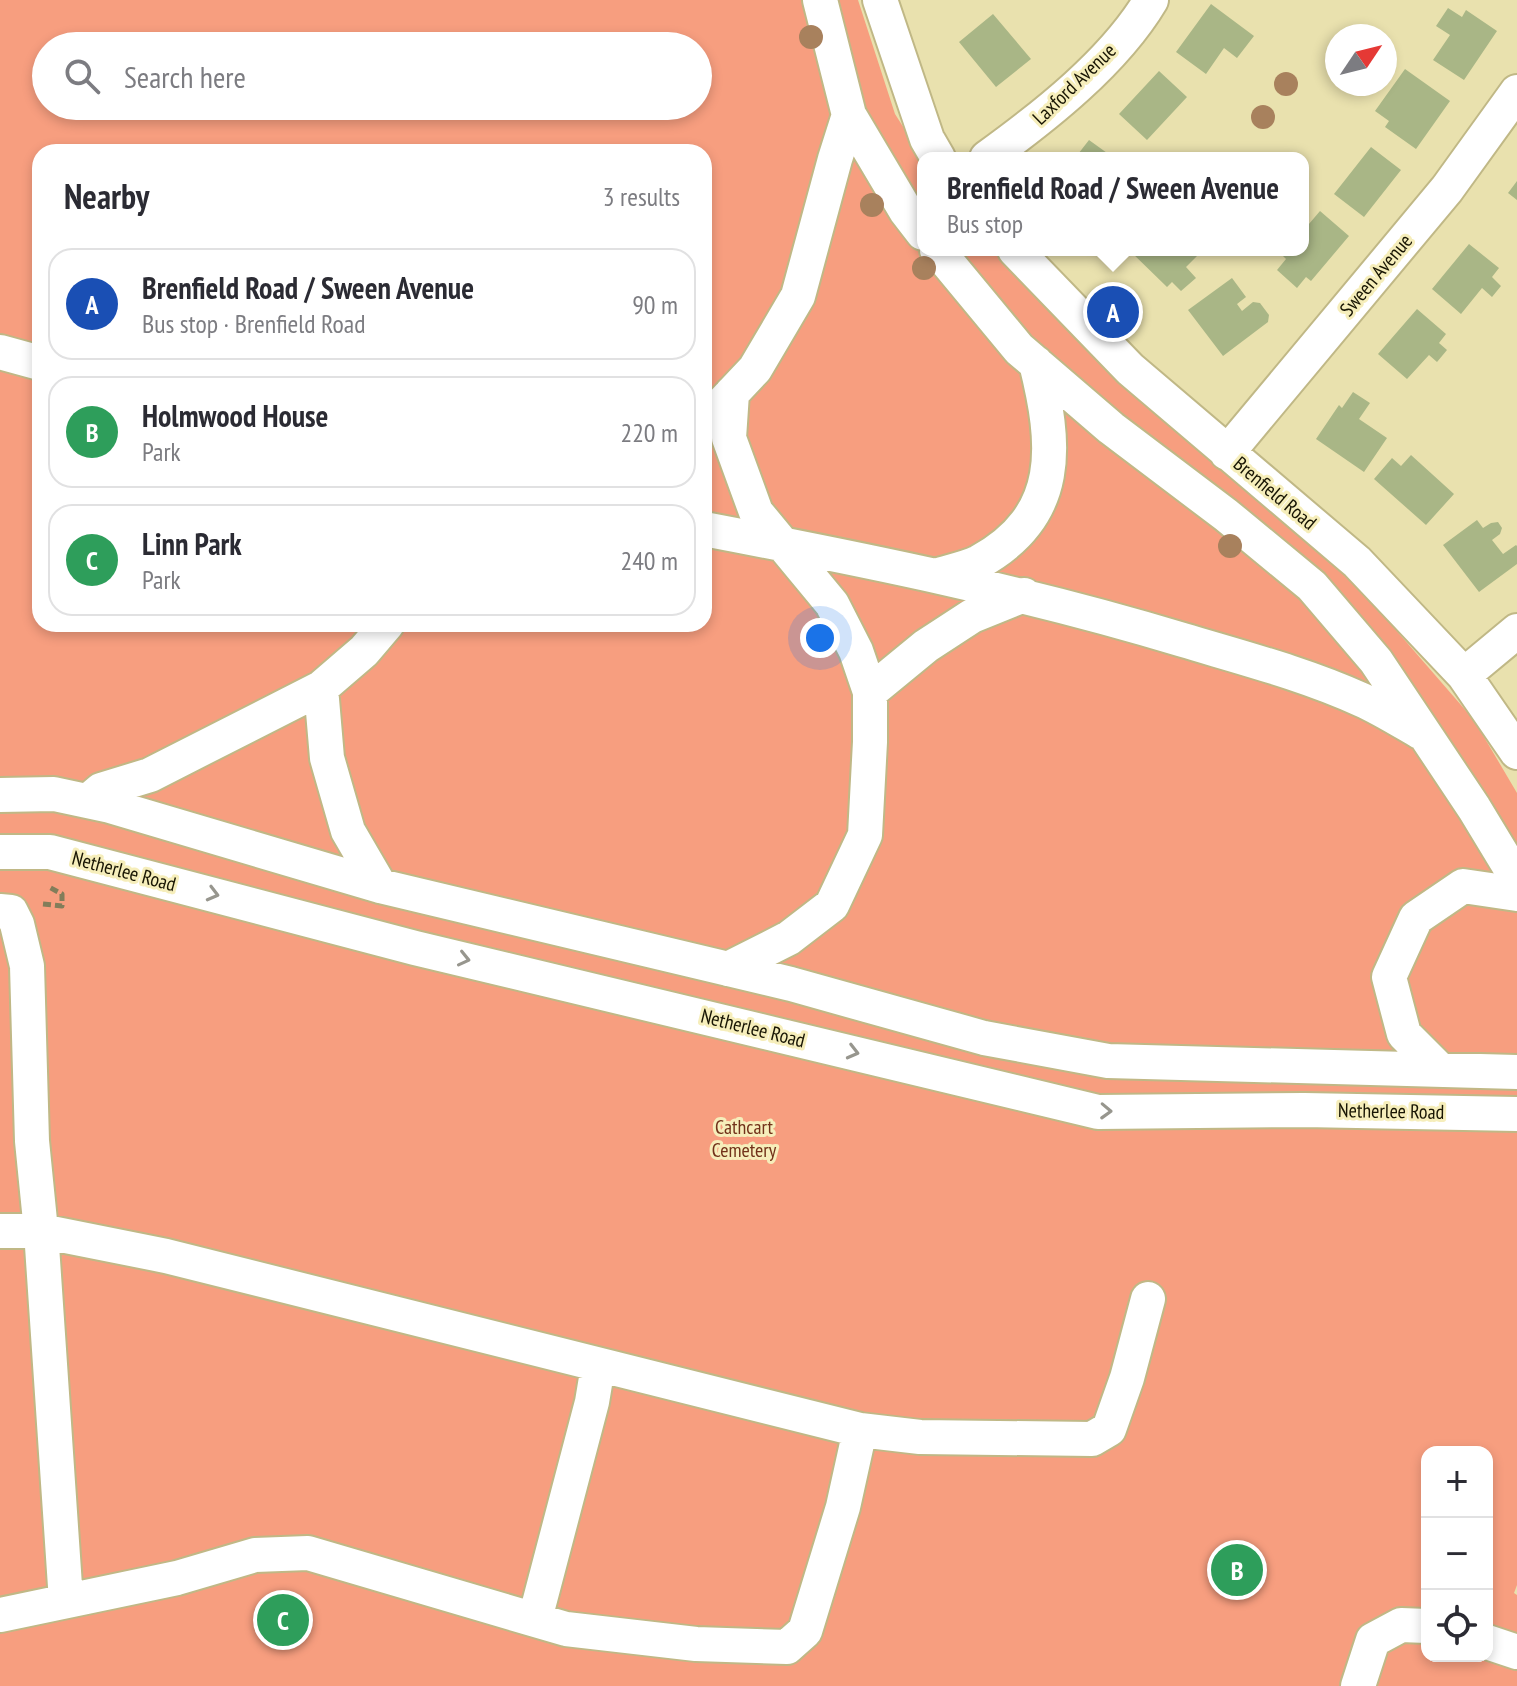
<!DOCTYPE html>
<html lang="en">
<head>
<meta charset="utf-8">
<style>
	:root { --surface:#fff; --page:#f2f2f3; --text:#2b2b33; --muted:#7c7c81; --line:#e1e1e2; --accent:#7c3aed }
	body { margin:0; font-family:"PT Sans Narrow",sans-serif; background:var(--page); color:var(--text) }
	.controls { position:absolute; right:24px; bottom:24px; display:grid; overflow:hidden; border-radius:16px; box-shadow:0 4px 12px #0003 }
	.controls button { width:72px; height:72px; display:grid; place-items:center; padding:0; border:0; border-bottom:2px solid var(--line); background:var(--surface); color:var(--text); font:40px sans-serif }
	.compass { position:absolute; left:1325px; top:24px; width:72px; height:72px; border-radius:50%; background:var(--surface); box-shadow:0 4px 12px #0003; rotate:55deg }
	.you { position:absolute; left:820px; top:638px; width:28px; height:28px; margin:-20px; border:6px solid #fff; border-radius:50%; background:#1a73e8; box-shadow:0 0 0 12px #1a73e833 }
	.badge { display:grid; place-items:center; width:52px; height:52px; border-radius:50%; background:var(--accent); color:#fff; font-size:26px; font-weight:700 }
	.pin { position:absolute; translate:-50% -50%; border:4px solid #fff; box-shadow:0 2px 8px #0006 }
	.popup { position:absolute; left:917px; top:152px; width:392px; height:104px; box-sizing:border-box; display:grid; place-content:center; border-radius:16px; background:var(--surface); filter:drop-shadow(0 2px 6px #0005); font-size:26px; white-space:nowrap; color:var(--muted) }
	.popup b { font-size:30px; color:var(--text) }
	.popup::after { content:''; position:absolute; left:50%; top:100%; margin-left:-16px; border:16px solid transparent; border-top-color:var(--surface) }
	.list { margin:0; padding:0; list-style:none }
	h2 { display:flex; justify-content:space-between; align-items:center; height:104px; margin:0; padding:0 32px; font-size:34px }
	h2 small { font-size:26px; font-weight:400; color:var(--muted) }
	.list li { display:grid; grid-template-columns:52px 1fr auto; gap:24px; align-items:center; box-sizing:border-box; height:112px; margin:0 16px 16px; padding:0 16px; border:2px solid var(--line); border-radius:24px }
	.list b { display:block; font-size:30px; white-space:nowrap }
	.list p { margin:0; font-size:26px; white-space:nowrap; color:var(--muted) }
	.list em { font-size:26px; font-style:normal; color:var(--muted) }
	.icon { flex:none; width:44px; height:44px; fill:none; stroke:currentColor; stroke-width:2; stroke-linecap:round; stroke-linejoin:round }
	.map { position:relative; flex:none; width:1517px; height:1686px; overflow:hidden }
	.search { position:absolute; background:var(--surface); box-shadow:0 4px 12px #0003; left:32px; top:32px; width:680px; height:88px; display:flex; align-items:center; gap:20px; box-sizing:border-box; padding:0 28px; border-radius:44px; color:var(--muted); font-size:30px }
	.panel { position:absolute; background:var(--surface); box-shadow:0 4px 12px #0003; left:32px; top:144px; width:680px; height:488px; border-radius:24px }
	.map>svg:first-child { display:block }
	.green { fill:#f79e7f; fill-rule:evenodd }
	.building { fill:#a9b686 }
	.lines { fill:none; stroke-linecap:round; stroke-linejoin:round }
	.minor-casing { stroke:#c0b886; stroke-width:38 }
	.path { stroke:#827d5a; stroke-width:5; stroke-dasharray:8 4; stroke-linecap:butt }
	.minor { stroke:#fff; stroke-width:34 }
	.tree { fill:#a8815d }
	.oneway { stroke:#97968e }
	.labels { text-anchor:middle; stroke-width:6; stroke-linejoin:round; paint-order:stroke }
	.street-label { font-size:20px; fill:#181503; stroke:#f6eebb }
	.park-label { font-size:20px; fill:#72321a; stroke:#f6eebb }
</style>
</head>
<body>
<div class="map">
<svg width="1517" height="1686" viewBox="0 0 1517 1686">
	<rect width="100%" height="100%" fill="#e9e1ae"/>
	<!-- green -->
	<path class="green" d="M0 0H858L895 114 923 158V250H998L1104 369 1350 577 1474 720 1517 793V1585L1514 1593 1517 1595V1686H0ZM46 46H698V106H46ZM40 152H704V624H40ZM1427 1452H1487V1656H1427Z"/>
	<!-- building -->
	<path class="building" d="M1211 4 1254 36 1237 58 1224 48 1206 74 1176 52Z
		M1448 8 1462 17 1466 10 1497 31 1464 80 1433 60 1450 35 1436 26Z
		M993 14 1031 59 996 87 959 42Z
		M1405 69 1450 101 1416 149 1385 127 1389 121 1375 111Z
		M1159 71 1187 97 1147 140 1119 114Z
		M1089 140 1114 158H1075Z
		M1371 147 1401 170 1364 217 1334 194Z
		M1517 181V200L1508 193Z
		M1320 211 1349 236 1311 281 1306 277 1297 288 1277 270 1286 259 1282 255 1287 250H1303V231Z
		M1469 244 1499 268 1492 277 1501 286 1492 297 1482 288 1461 314 1432 289Z
		M1129 250H1190L1197 256 1186 267 1196 278 1181 291 1172 282 1167 287Z
		M1232 278 1246 297 1237 304 1242 311 1253 302 1260 303 1269 315 1268 322 1223 356 1188 310Z
		M1417 309 1446 334 1439 343 1447 350 1437 362 1429 355 1407 379 1378 354Z
		M1353 392 1370 403 1359 419 1387 438 1364 472 1316 439 1339 405 1342 408Z
		M1411 455 1454 494 1426 525 1374 479 1392 458 1401 466Z
		M1477 520 1483 528 1491 523 1498 522 1502 528 1500 534 1492 540 1503 554 1516 545 1517 546V564L1479 592 1443 545Z"/>
	<g class="lines">
		<defs>
			<path id="minor" d="M820 0 849 115 906 211 923 233
				M880 0 927 139 938 158
				M987 158C1045 116 1114 62 1151 0
				M937 250 1019 349 1111 428 1226 515 1312 586 1376 661 1474 808 1517 879
				M1015 250 1130 369 1357 562 1464 675 1517 752
				M0 352 40 363
				M704 423 755 369 798 296 835 159 849 115
				M1227 453 1447 189 1517 92
				M704 529C866 560 1025 592 1183 640 1243 658 1305 674 1362 700 1382 709 1401 721 1420 732
				M938 575C952 571 967 568 979 562 1064 515 1056 444 1036 363
				M1464 675 1517 631
				M321 688 327 758 348 831 380 886
				M870 692 926 646 972 616 1024 595
				M0 795 54 794 110 806 380 886 791 984 984 1038 1108 1061 1517 1072
				M88 801 101 790 150 775 321 688 364 651 387 624
				M0 852H50L415 948 1098 1112 1304 1110 1517 1114
				M0 911 11 912 17 924 27 966 32 1141 41 1231 66 1601
				M728 969 789 938 832 905 865 835 870 742V692L856 651 832 604 756 512 729 438 732 393
				M1440 1070 1404 1034 1389 977 1416 918 1463 886 1517 894
				M0 1231H41L166 1256 860 1430 920 1437 1092 1439 1109 1429 1127 1378 1148 1299
				M0 1615 177 1578 255 1555 308 1553 566 1629 696 1644 787 1647 805 1631 843 1507 860 1430
				M535 1619 592 1402 598 1366
				M1487 1642 1517 1652
				M1358 1686 1373 1640 1401 1625 1427 1626"/>
		</defs>
		<!-- minor casing -->
		<use href="#minor" class="minor-casing"/>
		<!-- path -->
		<path class="path" d="M43 904 62 906V894L49 887"/>
		<!-- minor -->
		<use href="#minor" class="minor"/>
	</g>
	<!-- trees -->
	<g class="tree">
		<circle cx="811" cy="37" r="12"/>
		<circle cx="1286" cy="84" r="12"/>
		<circle cx="1263" cy="117" r="12"/>
		<circle cx="872" cy="205" r="12"/>
		<circle cx="924" cy="268" r="12"/>
		<circle cx="1230" cy="546" r="12"/>
	</g>
	<!-- one-way arrows -->
	<defs><path id="oneway-chevron" d="M-2-3.5L2.5 0L-2 3.5" fill="none" stroke-width="1.6" stroke-linecap="round" stroke-linejoin="round" transform="scale(2)"/></defs>
	<g class="oneway">
		<use href="#oneway-chevron" transform="translate(213 894) rotate(15)"/>
		<use href="#oneway-chevron" transform="translate(464 959) rotate(13)"/>
		<use href="#oneway-chevron" transform="translate(853 1052) rotate(14)"/>
		<use href="#oneway-chevron" transform="translate(1106 1111) rotate(2)"/>
	</g>
	<g class="labels">
		<!-- street labels -->
		<g class="street-label">
			<text transform="translate(1074 84) rotate(-44)" y="7">Laxford Avenue</text>
			<text transform="translate(1376 275) rotate(-50)" y="7">Sween Avenue</text>
			<text transform="translate(1275 493) rotate(40)" y="7">Brenfield Road</text>
			<text transform="translate(124 871) rotate(15)" y="7">Netherlee Road</text>
			<text transform="translate(753 1028) rotate(14)" y="7">Netherlee Road</text>
			<text transform="translate(1391 1111) rotate(1)" y="7">Netherlee Road</text>
		</g>
		<!-- park labels -->
		<g class="park-label">
			<text x="744" y="1134">Cathcart<tspan x="744" dy="23">Cemetery</tspan></text>
		</g>
	</g>
</svg>
<div class="controls">
<button>+</button>
<button>−</button>
<button><svg class="icon" aria-label="locate" viewBox="0 0 24 24"><circle cx="12" cy="12" r="6"/><path d="M12 2v4M12 18v4M2 12h4M18 12h4"/></svg></button>
</div>
<svg class="compass" viewBox="-18 -18 36 36"><path d="M0-13l5 13h-10z" fill="#e53935"/><path d="M0 13l5-13h-10z" fill="#7c7c81"/></svg>
<div class="you"></div>
<div class="pin badge" style="left:1113px;top:312px;background:#1a4fb4">A</div>
<div class="popup"><b>Brenfield Road / Sween Avenue</b>Bus stop</div>
<div class="pin badge" style="left:1237px;top:1570px;background:#2e9e5b">B</div>
<div class="pin badge" style="left:283px;top:1620px;background:#2e9e5b">C</div>
<div class="search"><svg class="icon" aria-label="search" viewBox="0 0 24 24"><circle cx="10" cy="10" r="6"/><path d="M15 15l6 6"/></svg>Search here</div>
<section class="panel">
<h2>Nearby<small>3 results</small></h2>
<ul class="list">
<li><span class="badge" style="background:#1a4fb4">A</span><div><b>Brenfield Road / Sween Avenue</b><p>Bus stop · Brenfield Road</p></div><em>90 m</em></li>
<li><span class="badge" style="background:#2e9e5b">B</span><div><b>Holmwood House</b><p>Park</p></div><em>220 m</em></li>
<li><span class="badge" style="background:#2e9e5b">C</span><div><b>Linn Park</b><p>Park</p></div><em>240 m</em></li>
</ul>
</section>
</div>
</body>
</html>
